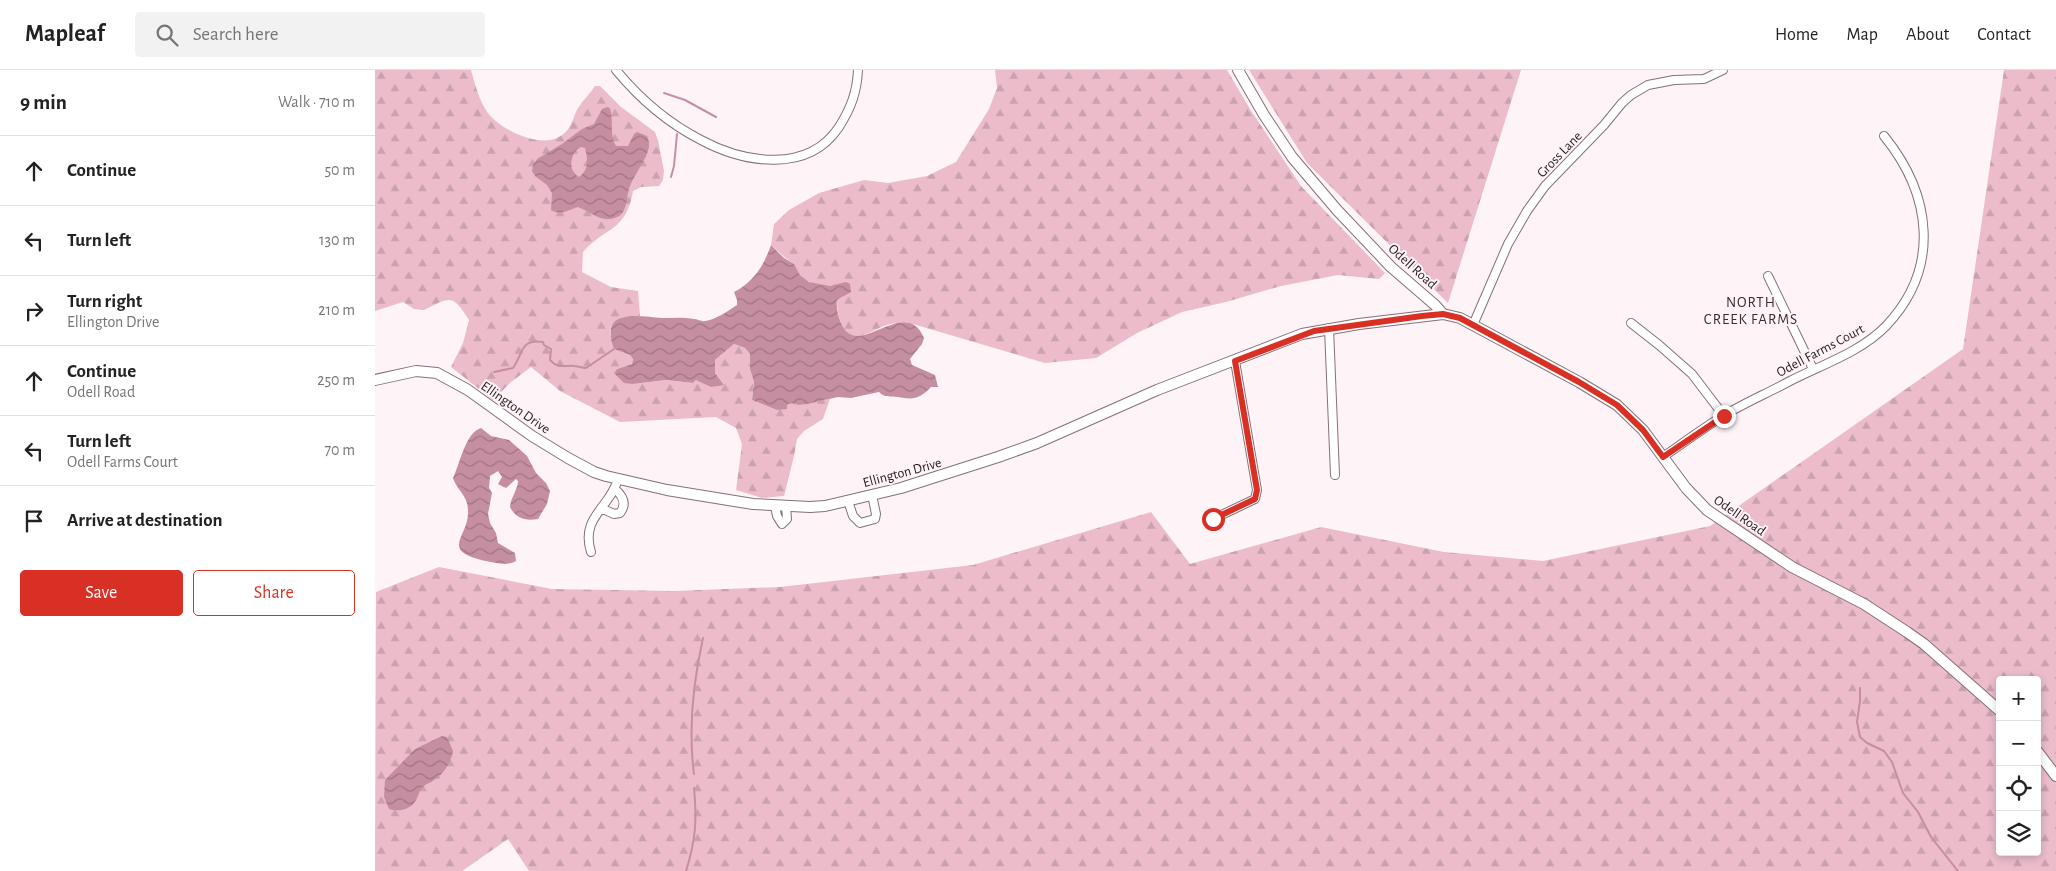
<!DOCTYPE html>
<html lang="en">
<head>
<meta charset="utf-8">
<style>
	:root { --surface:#fff; --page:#f2f2f2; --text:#222; --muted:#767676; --line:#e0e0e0; --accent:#d93025 }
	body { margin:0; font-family:"Alegreya Sans",sans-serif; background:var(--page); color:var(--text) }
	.controls { position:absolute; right:15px; bottom:15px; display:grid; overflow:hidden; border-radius:5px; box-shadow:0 2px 8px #0003 }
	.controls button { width:45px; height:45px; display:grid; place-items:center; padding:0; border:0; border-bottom:1px solid var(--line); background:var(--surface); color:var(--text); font:25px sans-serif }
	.stop { position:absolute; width:15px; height:15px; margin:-11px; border:4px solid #d93025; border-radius:50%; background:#fff }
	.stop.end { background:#d93025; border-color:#fff; box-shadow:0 1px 5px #0008 }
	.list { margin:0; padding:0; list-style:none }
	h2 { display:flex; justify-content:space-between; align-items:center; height:65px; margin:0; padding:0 20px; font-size:21px }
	h2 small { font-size:16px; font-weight:400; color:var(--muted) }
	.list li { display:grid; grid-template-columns:32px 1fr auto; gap:15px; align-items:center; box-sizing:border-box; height:70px; padding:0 20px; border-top:1px solid var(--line) }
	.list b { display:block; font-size:19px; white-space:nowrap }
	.list p { margin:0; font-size:16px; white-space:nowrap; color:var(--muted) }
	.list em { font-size:16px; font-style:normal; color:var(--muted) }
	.actions { display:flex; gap:10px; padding:15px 20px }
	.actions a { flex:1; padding:11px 0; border:1px solid var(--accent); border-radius:5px; text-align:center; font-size:18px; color:var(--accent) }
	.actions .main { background:var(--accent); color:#fff }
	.icon { flex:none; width:28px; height:28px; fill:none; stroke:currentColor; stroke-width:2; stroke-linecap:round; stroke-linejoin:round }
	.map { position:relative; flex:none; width:1681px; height:801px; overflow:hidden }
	header { display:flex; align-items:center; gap:30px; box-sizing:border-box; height:70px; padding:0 25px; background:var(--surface); border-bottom:1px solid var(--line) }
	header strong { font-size:24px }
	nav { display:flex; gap:28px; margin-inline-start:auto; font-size:18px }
	.search { width:350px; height:45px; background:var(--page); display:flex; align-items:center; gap:12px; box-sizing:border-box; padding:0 18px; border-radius:5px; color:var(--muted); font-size:19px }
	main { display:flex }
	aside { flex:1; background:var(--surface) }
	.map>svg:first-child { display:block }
	.forest { fill:url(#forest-firs); fill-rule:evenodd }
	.water { fill:url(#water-waves); fill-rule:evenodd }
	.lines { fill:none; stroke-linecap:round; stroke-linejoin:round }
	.stream { stroke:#c58fa1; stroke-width:2 }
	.minor-casing { stroke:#857076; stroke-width:10 }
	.tertiary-casing { stroke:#857076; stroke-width:12 }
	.minor { stroke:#fff; stroke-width:8 }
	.tertiary { stroke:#fff; stroke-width:10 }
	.route { stroke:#d93025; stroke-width:6 }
	.labels { text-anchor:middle; stroke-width:4; stroke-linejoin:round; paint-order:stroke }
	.street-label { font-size:14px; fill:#22191c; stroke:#fef4f7 }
	.neighbourhood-label { font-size:15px; letter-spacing:1px; fill:#3c2a2f; stroke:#fef4f7 }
</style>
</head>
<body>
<header>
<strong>Mapleaf</strong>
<div class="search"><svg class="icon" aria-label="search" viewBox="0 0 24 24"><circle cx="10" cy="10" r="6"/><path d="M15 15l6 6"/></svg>Search here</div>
<nav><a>Home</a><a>Map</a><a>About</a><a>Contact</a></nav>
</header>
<main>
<aside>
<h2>9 min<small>Walk · 710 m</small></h2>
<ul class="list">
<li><svg class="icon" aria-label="ahead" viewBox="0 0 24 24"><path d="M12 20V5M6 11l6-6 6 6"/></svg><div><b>Continue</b></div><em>50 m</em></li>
<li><svg class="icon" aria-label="left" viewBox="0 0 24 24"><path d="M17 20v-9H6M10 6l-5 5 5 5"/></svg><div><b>Turn left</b></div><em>130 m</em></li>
<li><svg class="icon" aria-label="right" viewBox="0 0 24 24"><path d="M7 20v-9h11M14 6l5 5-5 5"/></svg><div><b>Turn right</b><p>Ellington Drive</p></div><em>210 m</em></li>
<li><svg class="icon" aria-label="ahead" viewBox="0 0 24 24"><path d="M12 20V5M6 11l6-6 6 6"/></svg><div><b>Continue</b><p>Odell Road</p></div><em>250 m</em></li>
<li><svg class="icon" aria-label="left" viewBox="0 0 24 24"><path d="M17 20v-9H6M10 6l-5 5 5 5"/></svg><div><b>Turn left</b><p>Odell Farms Court</p></div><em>70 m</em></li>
<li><svg class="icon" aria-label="arrive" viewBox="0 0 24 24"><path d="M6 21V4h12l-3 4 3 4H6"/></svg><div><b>Arrive at destination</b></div></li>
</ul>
<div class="actions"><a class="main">Save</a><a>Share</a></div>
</aside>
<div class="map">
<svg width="1681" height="801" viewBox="0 0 1681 801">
	<defs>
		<pattern id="forest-firs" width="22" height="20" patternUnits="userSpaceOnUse" patternTransform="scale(1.25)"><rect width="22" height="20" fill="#ecbccb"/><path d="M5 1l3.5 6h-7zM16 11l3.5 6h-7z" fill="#caa1ae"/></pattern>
		<pattern id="water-waves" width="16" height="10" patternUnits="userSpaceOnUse" patternTransform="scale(1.25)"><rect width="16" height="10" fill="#c58fa1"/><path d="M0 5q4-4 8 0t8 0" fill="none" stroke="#a07482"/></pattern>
	</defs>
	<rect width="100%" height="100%" fill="#fef4f7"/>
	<!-- forest -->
	<path class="forest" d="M0 0H96C100 14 104 31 113 43 124 59 163 77 182 68 198 60 196 50 203 38 208 30 215 24 220 16H225L246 37 280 62 283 70 289 101 288 110 284 116 266 117 258 121C251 162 231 156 208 182L207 202 236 217 263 221 265 246 248 247 236 256 235 263 239 279 255 285 258 289 257 294 242 299 239 303 258 314 291 310 318 313 321 310 349 315 340 303V290L359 274 370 278 375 284V299L379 312 377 330 402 340 416 333 423 335 455 329 448 349 429 361 422 369 419 386 409 426 387 428 361 420 367 374 361 358 341 347 245 352 185 321 156 297 136 312 118 330 76 297 88 273 94 250C77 223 75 227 49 240L39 239 28 232 0 241Z
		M620 0H852L875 39 926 116 1010 203 1004 209 963 205 906 216 851 232 807 242 762 263 721 288 670 293 531 252C525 253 518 253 512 255 496 260 476 279 466 253 463 245 462 238 462 230L468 227 471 213C458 218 437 217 426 206 422 202 421 196 417 193 409 187 403 181 396 175L399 154 414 140 444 123 489 110 513 113 552 106 581 92 614 39 622 18Z
		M874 0H1146L1073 233 932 93Z
		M1629 0H1681V801H154L133 769 87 801H0L1 522 64 497 177 519 299 521 405 517 598 495 776 442 815 494 946 457 1069 482 1168 491 1335 456 1588 279ZM1625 610H1662V782H1625Z"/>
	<!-- water -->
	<path class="water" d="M232 37 235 38C239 50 234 65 241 76H253L259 64 262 62 272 66C274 70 274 73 274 77 271 91 260 103 255 116 251 126 253 143 242 147 226 154 217 142 203 137 193 140 186 146 176 140L177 123 172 115 160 106 157 101 158 95 162 89 187 74 207 59 219 54 227 39ZM206 77 210 78C213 89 214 100 204 107 192 101 195 82 206 77Z
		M396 175 409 188 419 194 425 205 434 212 455 216 471 212 475 214 476 222 462 230C461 238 463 246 466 253 482 293 530 223 549 268L547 274 535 289 537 295 560 305 563 317H556C545 329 538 330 523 327 515 326 510 328 504 322L476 328 463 327 432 334 423 335 416 333 412 335V339L402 340 377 330 379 312 375 299V284L370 278 359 274 340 290V303L349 315 336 317 321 310 318 313 291 310 258 314 249 313 239 303 242 299 257 294 258 289 255 285 239 279C224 238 262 246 287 248 298 248 309 247 319 249 322 249 327 252 330 251 340 250 353 241 362 235V230L359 222C379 212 389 195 396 175Z
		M106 358 116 366 134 370 142 377 152 386 161 403 171 413 175 421 172 434 163 449C151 451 141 449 135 437 136 427 143 419 143 411L141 409 131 418 123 414 127 407 123 401 115 406 114 418 117 423 113 444 115 453 121 463 123 473 140 483 141 491C132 496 121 493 111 491 62 480 95 467 93 440 93 426 82 420 78 408 85 394 90 363 106 358Z
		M67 666 72 667 78 681C76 692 69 704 59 710 56 713 52 713 49 716 44 720 44 725 41 730 36 740 23 742 14 739L9 727 10 710 40 679Z"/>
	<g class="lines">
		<!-- stream -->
		<path class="stream" d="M289 23 310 30 341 47
			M296 107 299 96 302 64
			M119 302 138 298C149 282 145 269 168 272L169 275 176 279 175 290C183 299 188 295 199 296 203 296 207 298 211 298L239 279
			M1485 618V631L1482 652 1485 667 1492 673 1509 681 1517 692 1528 723 1543 742 1556 767 1583 801
			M319 704C313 659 318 613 328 568
			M311 801C321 769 322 750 319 718"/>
		<defs>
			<path id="minor" d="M241 0C264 28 293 53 326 70 369 93 433 104 464 57 476 38 482 22 483 0
				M1393 206 1438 299
				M1256 253 1284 275 1317 304 1349 346
				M1098 255 1133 174 1152 141 1170 116 1229 55 1247 33 1256 25 1273 15 1299 10 1329 9 1348 0
				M954 258 960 405
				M1288 387C1308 373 1327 359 1348 346 1369 333 1393 323 1415 311 1446 295 1486 282 1511 256 1566 198 1557 125 1509 66
				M473 431 478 446 485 453 500 449 501 444 497 425
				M400 436 402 446 407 454 412 449 411 436
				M226 438 239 444 245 443C252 434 248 426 240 419
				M838 449 880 429 882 420 860 291
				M216 482C205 447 235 438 243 409"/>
			<path id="tertiary" d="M863 0 889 45 917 87 962 140 1016 197 1060 235 1068 244 1085 248 1098 255 1204 312 1242 335 1268 360 1311 418 1332 440 1417 497 1489 534 1532 562 1549 574 1625 641
				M0 310 41 301 62 303 93 320 157 366 193 388 219 402 231 406 292 420 378 434 435 437 450 436 526 418 623 387 662 373 782 320 927 264 984 254 1068 244
				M1662 681 1681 706"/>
		</defs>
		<!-- minor casing -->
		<use href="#minor" class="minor-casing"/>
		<!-- tertiary casing -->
		<use href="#tertiary" class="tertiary-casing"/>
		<!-- minor -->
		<use href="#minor" class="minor"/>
		<!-- tertiary -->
		<use href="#tertiary" class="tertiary"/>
	</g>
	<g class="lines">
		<!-- route -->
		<path class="route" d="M838 449 880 429 882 420 860 291 939 261 1047 246 1068 244 1085 248 1204 312 1242 335 1268 360 1288 387 1349 346"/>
	</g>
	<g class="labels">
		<!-- street labels -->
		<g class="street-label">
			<text transform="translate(1184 84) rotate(-46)" y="5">Gross Lane</text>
			<text transform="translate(1038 196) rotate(42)" y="5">Odell Road</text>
			<text transform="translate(1445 280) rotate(-28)" y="5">Odell Farms Court</text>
			<text transform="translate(141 337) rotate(35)" y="5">Ellington Drive</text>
			<text transform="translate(527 402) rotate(-15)" y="5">Ellington Drive</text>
			<text transform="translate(1365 445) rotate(35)" y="5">Odell Road</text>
		</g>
		<!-- neighbourhood labels -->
		<g class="neighbourhood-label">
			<text x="1376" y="237">NORTH<tspan x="1376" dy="17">CREEK FARMS</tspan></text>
		</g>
	</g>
</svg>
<div class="controls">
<button>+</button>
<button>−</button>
<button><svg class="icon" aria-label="locate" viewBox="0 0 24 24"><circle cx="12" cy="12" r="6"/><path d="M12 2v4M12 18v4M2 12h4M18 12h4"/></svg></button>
<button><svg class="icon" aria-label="layers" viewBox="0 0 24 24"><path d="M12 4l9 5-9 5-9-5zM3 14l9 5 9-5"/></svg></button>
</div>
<div class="stop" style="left:838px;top:449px"></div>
<div class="stop end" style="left:1349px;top:346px"></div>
</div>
</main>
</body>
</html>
